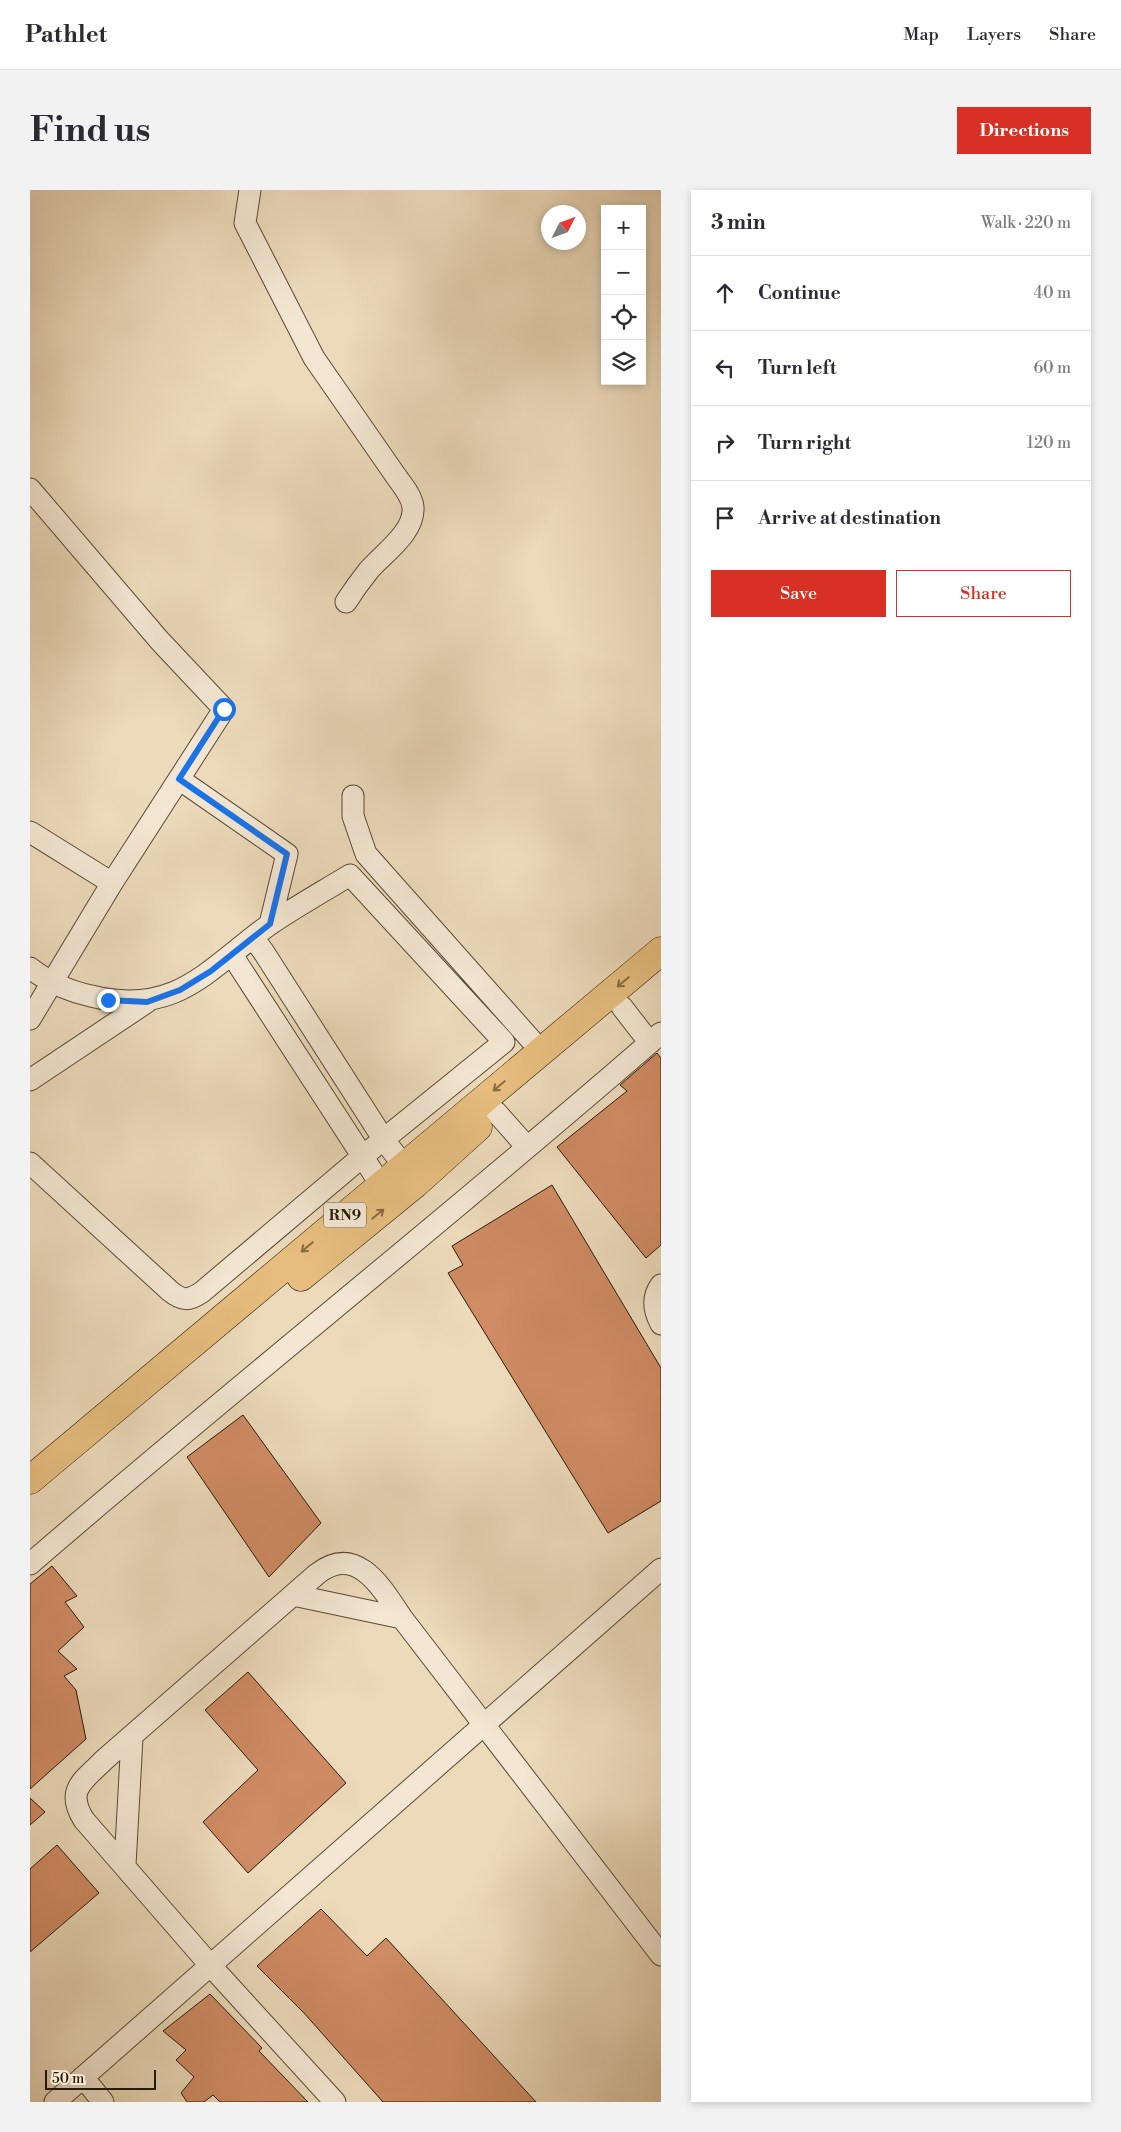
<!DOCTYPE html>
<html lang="en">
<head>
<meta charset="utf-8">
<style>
	:root { --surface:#fff; --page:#f2f2f3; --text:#2b2b33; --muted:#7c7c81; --line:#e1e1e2; --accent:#d93025 }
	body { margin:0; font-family:"Libre Bodoni",serif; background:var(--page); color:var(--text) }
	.controls { position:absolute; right:15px; top:15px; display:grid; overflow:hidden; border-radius:0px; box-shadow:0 2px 8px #0003 }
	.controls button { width:45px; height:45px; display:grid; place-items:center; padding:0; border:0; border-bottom:1px solid var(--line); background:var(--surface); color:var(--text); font:25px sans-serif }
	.compass { position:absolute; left:511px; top:15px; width:45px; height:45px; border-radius:50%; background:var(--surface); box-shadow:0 2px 8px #0003; rotate:48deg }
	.scale { position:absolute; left:15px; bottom:12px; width:111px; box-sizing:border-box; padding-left:5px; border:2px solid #281a08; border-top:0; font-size:14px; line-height:18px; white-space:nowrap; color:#281a08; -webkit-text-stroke:4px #f3e7d3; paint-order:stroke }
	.stop { position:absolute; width:15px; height:15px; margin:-11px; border:4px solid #1a73e8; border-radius:50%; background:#fff }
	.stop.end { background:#1a73e8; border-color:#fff; box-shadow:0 1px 5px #0008 }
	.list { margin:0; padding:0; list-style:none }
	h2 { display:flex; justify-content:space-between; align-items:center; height:65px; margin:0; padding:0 20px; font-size:21px }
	h2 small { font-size:16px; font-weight:400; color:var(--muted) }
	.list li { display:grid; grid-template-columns:32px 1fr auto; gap:15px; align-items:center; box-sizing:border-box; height:75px; padding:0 20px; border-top:1px solid var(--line) }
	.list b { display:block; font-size:19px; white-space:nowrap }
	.list em { font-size:16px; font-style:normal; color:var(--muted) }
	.actions { display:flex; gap:10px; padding:15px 20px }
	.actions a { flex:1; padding:11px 0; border:1px solid var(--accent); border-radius:0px; text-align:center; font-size:18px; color:var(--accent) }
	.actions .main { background:var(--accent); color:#fff }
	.icon { flex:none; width:28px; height:28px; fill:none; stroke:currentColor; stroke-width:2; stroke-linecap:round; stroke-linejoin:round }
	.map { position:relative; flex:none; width:631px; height:1912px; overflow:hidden; border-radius:0px }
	header { display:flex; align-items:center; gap:30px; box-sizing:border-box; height:70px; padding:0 25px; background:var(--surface); border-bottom:1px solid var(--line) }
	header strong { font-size:24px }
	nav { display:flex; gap:28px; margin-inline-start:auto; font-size:18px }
	.intro { display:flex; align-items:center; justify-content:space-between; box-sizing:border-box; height:120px; padding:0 30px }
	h1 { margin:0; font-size:35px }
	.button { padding:12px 22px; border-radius:0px; background:var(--accent); color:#fff; font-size:18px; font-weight:700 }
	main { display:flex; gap:30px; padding:0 30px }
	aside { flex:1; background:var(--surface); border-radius:0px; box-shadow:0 2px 8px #0003 }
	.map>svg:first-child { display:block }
	.building { fill:#cf8b63; stroke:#281a08 }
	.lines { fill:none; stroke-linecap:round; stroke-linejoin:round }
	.minor-casing { stroke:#594a35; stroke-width:23 }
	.highway-casing { stroke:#281a08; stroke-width:29 }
	.minor { stroke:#f3e7d3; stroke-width:21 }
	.highway { stroke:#e6bd7e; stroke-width:28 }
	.oneway { stroke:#876c43 }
	.route { stroke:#1a73e8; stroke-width:6 }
	.labels { text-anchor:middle; stroke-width:4.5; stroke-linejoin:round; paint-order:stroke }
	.shield { fill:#f3e7d3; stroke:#655845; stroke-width:1 }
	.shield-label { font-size:15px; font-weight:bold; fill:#281a08 }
</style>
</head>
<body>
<header>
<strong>Pathlet</strong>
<nav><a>Map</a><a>Layers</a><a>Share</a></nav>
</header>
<div class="intro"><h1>Find us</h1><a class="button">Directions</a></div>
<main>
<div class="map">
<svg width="631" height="1912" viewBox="0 0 631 1912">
	<rect width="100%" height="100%" fill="#ecdabb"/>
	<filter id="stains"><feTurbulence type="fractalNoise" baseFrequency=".004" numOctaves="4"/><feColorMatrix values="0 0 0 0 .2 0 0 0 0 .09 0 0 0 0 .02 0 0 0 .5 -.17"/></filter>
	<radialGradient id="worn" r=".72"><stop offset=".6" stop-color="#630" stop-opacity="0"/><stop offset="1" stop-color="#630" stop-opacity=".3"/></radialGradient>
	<!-- building -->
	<path class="building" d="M627 863 631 868V1055L616 1068 527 957 597 901 590 895Z
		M522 995 631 1178V1311L578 1343 418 1083 433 1075 422 1056Z
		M213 1225 291 1333 239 1387 157 1267Z
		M22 1376 47 1406 35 1412 54 1437 28 1461 47 1479 34 1486 46 1500 56 1549 0 1599V1394Z
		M218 1482 316 1593 218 1683 173 1632 228 1580 175 1520Z
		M0 1608 15 1622 0 1635Z
		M27 1655 69 1703 0 1762V1679Z
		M291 1719 337 1766 356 1748 506 1912H353L274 1823 227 1776Z
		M180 1804 232 1858 229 1861 278 1912H190L183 1905 174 1912H157L151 1903 164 1887 146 1870 156 1860 133 1841Z"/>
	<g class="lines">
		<defs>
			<path id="minor" d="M220 0 215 33 284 168 368 289C374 297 382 307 383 317 385 342 354 363 339 380 331 390 323 401 316 412
				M0 299 130 451 194 519 82 693 0 829
				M149 589 257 664 240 734
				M323 606V626L336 664 511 861
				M0 642 82 693
				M220 750 226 752 233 761 354 950 374 976
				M202 765 351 995
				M0 778C19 793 38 801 61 806 146 827 178 779 239 735 265 717 294 701 320 685L474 852 333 966 172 1102C159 1111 152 1111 140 1101L0 973
				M592 817 620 853
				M0 890 117 812
				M466 922 497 957
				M631 1095C622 1107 624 1121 631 1134
				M0 1374C208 1194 424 1024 631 843
				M263 1405 372 1428
				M95 1675 102 1548
				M53 1887 73 1912
				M25 1912 631 1379
				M305 1912 180 1775 54 1630C35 1600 53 1591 74 1570L287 1384C327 1353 352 1398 372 1428L631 1765"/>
			<path id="highway" d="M271 1087 385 994 448 937
				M0 1290 631 761"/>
		</defs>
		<!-- minor casing -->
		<use href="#minor" class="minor-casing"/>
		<!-- highway casing -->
		<use href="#highway" class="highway-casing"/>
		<!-- minor -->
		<use href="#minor" class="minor"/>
		<!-- highway -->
		<use href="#highway" class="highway"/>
	</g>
	<!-- one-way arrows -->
	<defs><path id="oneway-shaft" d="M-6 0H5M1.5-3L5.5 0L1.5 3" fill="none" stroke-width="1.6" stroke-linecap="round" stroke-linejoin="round" transform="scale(1.25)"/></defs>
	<g class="oneway">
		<use href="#oneway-shaft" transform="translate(593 792) rotate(140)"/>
		<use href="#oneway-shaft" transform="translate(469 896) rotate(140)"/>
		<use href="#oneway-shaft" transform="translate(348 1024) rotate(-39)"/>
		<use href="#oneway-shaft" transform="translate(277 1057) rotate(140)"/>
	</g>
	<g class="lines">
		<!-- route -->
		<path class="route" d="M78 810 117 812 150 800 181 781 240 734 257 664 149 589 194 519"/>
	</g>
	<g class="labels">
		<!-- shield labels -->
		<rect class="shield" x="294" y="1012.5" width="42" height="25" rx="4"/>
		<g class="shield-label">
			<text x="315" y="1030">RN9</text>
		</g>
	</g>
	<rect width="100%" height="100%" filter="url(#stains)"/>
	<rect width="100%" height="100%" fill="url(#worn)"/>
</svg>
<div class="controls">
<button>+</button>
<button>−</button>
<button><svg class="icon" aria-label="locate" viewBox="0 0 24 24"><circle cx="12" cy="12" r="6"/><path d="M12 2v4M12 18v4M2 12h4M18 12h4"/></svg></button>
<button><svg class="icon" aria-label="layers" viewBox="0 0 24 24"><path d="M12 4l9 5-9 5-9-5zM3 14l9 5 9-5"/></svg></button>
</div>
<svg class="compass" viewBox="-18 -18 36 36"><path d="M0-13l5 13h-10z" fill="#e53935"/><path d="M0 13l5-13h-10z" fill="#7c7c81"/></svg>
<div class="scale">50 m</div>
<div class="stop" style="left:194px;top:519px"></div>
<div class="stop end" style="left:78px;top:810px"></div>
</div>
<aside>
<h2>3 min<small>Walk · 220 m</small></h2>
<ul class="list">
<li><svg class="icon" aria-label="ahead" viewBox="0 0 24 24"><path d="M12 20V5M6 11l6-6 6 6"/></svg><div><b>Continue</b></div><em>40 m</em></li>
<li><svg class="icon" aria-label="left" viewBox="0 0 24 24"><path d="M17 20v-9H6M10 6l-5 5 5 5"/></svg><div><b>Turn left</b></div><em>60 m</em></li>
<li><svg class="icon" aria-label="right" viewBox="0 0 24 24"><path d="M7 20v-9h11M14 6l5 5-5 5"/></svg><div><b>Turn right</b></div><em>120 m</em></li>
<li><svg class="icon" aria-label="arrive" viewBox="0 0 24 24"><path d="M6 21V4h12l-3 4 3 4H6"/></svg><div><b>Arrive at destination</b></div></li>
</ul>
<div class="actions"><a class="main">Save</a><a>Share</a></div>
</aside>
</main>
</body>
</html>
